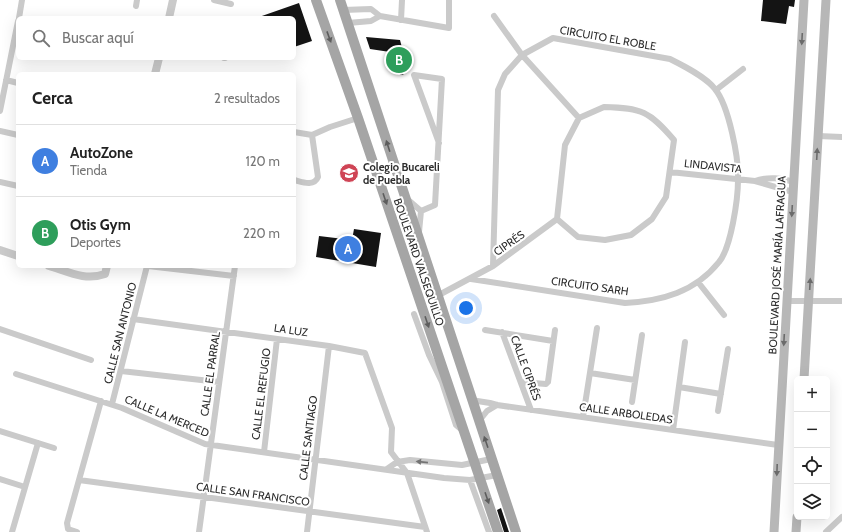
<!DOCTYPE html>
<html lang="es">
<head>
<meta charset="utf-8">
<style>
	:root { --surface:#fff; --page:#f2f2f2; --text:#222; --muted:#767676; --line:#e0e0e0; --accent:#0b8043 }
	body { margin:0; font-family:Cabin,sans-serif; background:var(--page); color:var(--text) }
	.controls { position:absolute; right:12px; bottom:12px; display:grid; overflow:hidden; border-radius:6px; box-shadow:0 4px 16px #0002 }
	.controls button { width:36px; height:36px; display:grid; place-items:center; padding:0; border:0; border-bottom:1px solid var(--line); background:var(--surface); color:var(--text); font:20px sans-serif }
	.you { position:absolute; left:466px; top:308px; width:14px; height:14px; margin:-10px; border:3px solid #fff; border-radius:50%; background:#1a73e8; box-shadow:0 0 0 6px #1a73e833 }
	.badge { display:grid; place-items:center; width:26px; height:26px; border-radius:50%; background:var(--accent); color:#fff; font-size:13px; font-weight:700 }
	.pin { position:absolute; translate:-50% -50%; border:2px solid #fff; box-shadow:0 1px 4px #0006 }
	.list { margin:0; padding:0; list-style:none }
	h2 { display:flex; justify-content:space-between; align-items:center; height:52px; margin:0; padding:0 16px; font-size:17px }
	h2 small { font-size:13px; font-weight:400; color:var(--muted) }
	.list li { display:grid; grid-template-columns:26px 1fr auto; gap:12px; align-items:center; box-sizing:border-box; height:72px; padding:0 16px; border-top:1px solid var(--line) }
	.list b { display:block; font-size:15px; white-space:nowrap }
	.list p { margin:0; font-size:13px; white-space:nowrap; color:var(--muted) }
	.list em { font-size:13px; font-style:normal; color:var(--muted) }
	.icon { flex:none; width:22px; height:22px; fill:none; stroke:currentColor; stroke-width:2; stroke-linecap:round; stroke-linejoin:round }
	.map { position:relative; flex:none; width:842px; height:532px; overflow:hidden }
	.search { position:absolute; background:var(--surface); box-shadow:0 4px 16px #0002; left:16px; top:16px; width:280px; height:44px; display:flex; align-items:center; gap:10px; box-sizing:border-box; padding:0 14px; border-radius:6px; color:var(--muted); font-size:15px }
	.panel { position:absolute; background:var(--surface); box-shadow:0 4px 16px #0002; left:16px; top:72px; width:280px; height:196px; border-radius:6px }
	.map>svg:first-child { display:block }
	.building { fill:#141414 }
	.lines { fill:none; stroke-linecap:round; stroke-linejoin:round }
	.minor { stroke:#cacaca; stroke-width:6 }
	.tertiary { stroke:#cacaca; stroke-width:8 }
	.secondary { stroke:#b7b7b7; stroke-width:9 }
	.primary { stroke:#a5a5a5; stroke-width:10 }
	.oneway { fill:#5d5d5d }
	.oneway2 { fill:#6b6b6b }
	.oneway3 { fill:#747474 }
	.labels { text-anchor:middle; stroke-width:4; stroke-linejoin:round; paint-order:stroke }
	.street-label { font-size:11px; fill:#2d2d2d; stroke:#fff }
	.poi-label { font-size:11px; font-weight:bold; fill:#2d2d2d; stroke:#fff; text-anchor:start }
</style>
</head>
<body>
<div class="map">
<svg width="842" height="532" viewBox="0 0 842 532">
	<rect width="100%" height="100%" fill="#fff"/>
	<!-- building -->
	<path class="building" d="M763 0H795L794 7 789 6 786 24 761 21Z
		M299 3 312 41 294 47V18L259 17Z
		M366 37 400 40 407 67 403 75H398L390 52 370 49Z
		M354 229 381 233 376 267 316 257 319 236 352 240Z
		M501 508 509 532H504L497 510Z"/>
	<g class="lines">
		<!-- minor -->
		<path class="minor" d="M214 0 231 4
			M136 6 137 0
			M343 10 371 9 380 16 449 28V0
			M494 16 522 55 579 118
			M19 18 22 0
			M401 20 402 0
			M348 23 371 21 380 16
			M224 58H225
			M6 80 18 83
			M716 90 743 69
			M604 107C642 108 649 111 674 140L666 197 652 219 631 235 605 240 578 237 557 219 565 145 579 118Z
			M0 111 18 21
			M0 131 18 135
			M294 132 312 135 330 127 358 118
			M818 136 842 137
			M670 172 755 181 793 192
			M294 180C302 182 314 187 318 177L312 135
			M755 181C766 177 784 177 794 183
			M0 182 18 186
			M406 198 421 211 419 232
			M421 211 435 205 442 79 414 75 439 143
			M148 266 234 276
			M471 279 625 303C662 301 695 292 719 262 731 248 738 199 738 180 739 159 729 106 715 89 706 77 684 66 670 59L553 38 522 55 505 74 498 90 493 266
			M698 282 724 315
			M437 296 493 266 557 219
			M786 301H842
			M414 314 429 355 442 382 456 425 462 430
			M133 319 329 346 365 353 392 428 391 452 407 473 427 532
			M0 329 91 360
			M485 330 553 341
			M502 332 531 410
			M121 371 219 382
			M590 373 635 380
			M16 374 122 408 205 444 444 478 470 480 497 475
			M521 382 546 384 548 382 555 330
			M679 387 721 394
			M471 400 490 403 497 405 778 445
			M632 402 642 335
			M112 404 147 266
			M718 411 728 349
			M583 417 597 328
			M479 421 487 411 497 405
			M673 430 685 342
			M0 431 54 448
			M264 452 277 339
			M387 469 397 462 410 460 462 465 491 459
			M0 479 25 487
			M79 480 425 527
			M470 480 489 532
			M12 532 38 443
			M77 532 68 529 67 523 101 401
			M199 532 235 266
			M307 532 329 346
			M826 532 842 517"/>
		<!-- tertiary -->
		<path class="tertiary" d="M169 18 173 0
			M155 74 159 58
			M0 250 18 256
			M49 266C69 272 85 281 105 274L107 266"/>
		<!-- secondary -->
		<path class="secondary" d="M804 379 826 0
			M774 532 804 0
			M796 532 797 517"/>
		<!-- primary -->
		<path class="primary" d="M316 0 358 118 498 532
			M340 0 516 532"/>
	</g>
	<!-- one-way arrows -->
	<defs><path id="oneway-solid" d="M-6-.8H1V-3.2L6.5 0L1 3.2V.8H-6Z"/></defs>
	<g class="oneway">
		<use href="#oneway-solid" transform="translate(329 37) rotate(70)"/>
		<use href="#oneway-solid" transform="translate(388 146) rotate(-108)"/>
		<use href="#oneway-solid" transform="translate(385 199) rotate(71)"/>
		<use href="#oneway-solid" transform="translate(427 322) rotate(71)"/>
		<use href="#oneway-solid" transform="translate(486 442) rotate(-109)"/>
		<use href="#oneway-solid" transform="translate(487 498) rotate(71)"/>
	</g>
	<g class="oneway2">
		<use href="#oneway-solid" transform="translate(802 39) rotate(93)"/>
		<use href="#oneway-solid" transform="translate(817 154) rotate(-87)"/>
		<use href="#oneway-solid" transform="translate(792 211) rotate(93)"/>
		<use href="#oneway-solid" transform="translate(810 284) rotate(-87)"/>
		<use href="#oneway-solid" transform="translate(784 340) rotate(93)"/>
		<use href="#oneway-solid" transform="translate(777 470) rotate(92)"/>
	</g>
	<use class="oneway3" href="#oneway-solid" transform="translate(422 462) rotate(-174)"/>
	<!-- icons -->
	<defs>
		<symbol id="school-disc" viewBox="-11 -11 22 22"><circle r="9.5" fill="#cf4455" stroke="#fff"/><path d="M0-5L7-2L0 1L-7-2ZM-4 1L0 2.5L4 1V4Q0 6-4 4Z" fill="#fff"/></symbol>
	</defs>
	<g fill-rule="evenodd">
		<use href="#school-disc" x="338" y="162" width="22" height="22"/>
	</g>
	<g class="labels">
		<!-- street labels -->
		<g class="street-label">
			<text transform="translate(608 38) rotate(10)" y="4">CIRCUITO EL ROBLE</text>
			<text transform="translate(713 166) rotate(6)" y="4">LINDAVISTA</text>
			<text transform="translate(509 243) rotate(-35)" y="4">CIPRÉS</text>
			<text transform="translate(419 262) rotate(71)" y="4">BOULEVARD VALSEQUILLO</text>
			<text transform="translate(777 265) rotate(-87)" y="4">BOULEVARD JOSÉ MARÍA LAFRAGUA</text>
			<text transform="translate(590 286) rotate(8)" y="4">CIRCUITO SARH</text>
			<text transform="translate(291 330) rotate(8)" y="4">LA LUZ</text>
			<text transform="translate(120 333) rotate(-76)" y="4">CALLE SAN ANTONIO</text>
			<text transform="translate(526 368) rotate(70)" y="4">CALLE CIPRÉS</text>
			<text transform="translate(210 374) rotate(-82)" y="4">CALLE EL PARRAL</text>
			<text transform="translate(261 394) rotate(-83)" y="4">CALLE EL REFUGIO</text>
			<text transform="translate(626 413) rotate(8)" y="4">CALLE ARBOLEDAS</text>
			<text transform="translate(167 416) rotate(23)" y="4">CALLE LA MERCED</text>
			<text transform="translate(308 438) rotate(-83)" y="4">CALLE SANTIAGO</text>
			<text transform="translate(253 494) rotate(8)" y="4">CALLE SAN FRANCISCO</text>
		</g>
		<!-- poi labels -->
		<g class="poi-label">
			<text x="363" y="171">Colegio Bucareli<tspan x="363" dy="13">de Puebla</tspan></text>
		</g>
	</g>
</svg>
<div class="controls">
<button>+</button>
<button>−</button>
<button><svg class="icon" aria-label="locate" viewBox="0 0 24 24"><circle cx="12" cy="12" r="6"/><path d="M12 2v4M12 18v4M2 12h4M18 12h4"/></svg></button>
<button><svg class="icon" aria-label="layers" viewBox="0 0 24 24"><path d="M12 4l9 5-9 5-9-5zM3 14l9 5 9-5"/></svg></button>
</div>
<div class="you"></div>
<div class="pin badge" style="left:348px;top:249px;background:#3f7fe0">A</div>
<div class="pin badge" style="left:399px;top:60px;background:#2e9e5b">B</div>
<div class="search"><svg class="icon" aria-label="search" viewBox="0 0 24 24"><circle cx="10" cy="10" r="6"/><path d="M15 15l6 6"/></svg>Buscar aquí</div>
<section class="panel">
<h2>Cerca<small>2 resultados</small></h2>
<ul class="list">
<li><span class="badge" style="background:#3f7fe0">A</span><div><b>AutoZone</b><p>Tienda</p></div><em>120 m</em></li>
<li><span class="badge" style="background:#2e9e5b">B</span><div><b>Otis Gym</b><p>Deportes</p></div><em>220 m</em></li>
</ul>
</section>
</div>
</body>
</html>
